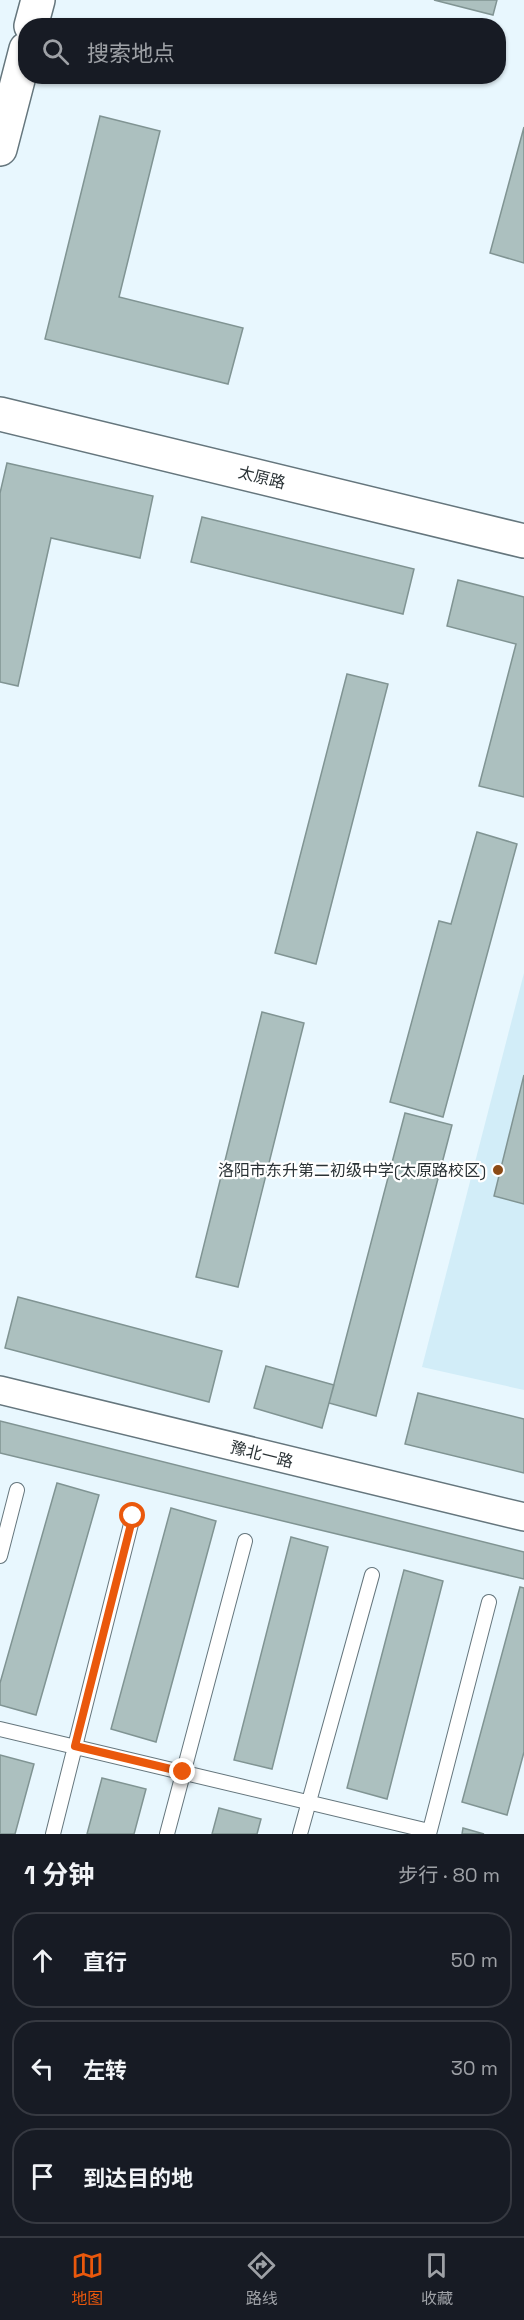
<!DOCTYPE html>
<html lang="zh">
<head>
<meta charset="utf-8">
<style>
	:root { --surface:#171b24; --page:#20242c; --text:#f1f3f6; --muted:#9ea1a6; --line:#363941; --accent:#ea580c }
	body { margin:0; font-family:"Space Grotesk","Noto Sans SC",sans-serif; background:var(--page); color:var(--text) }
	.stop { position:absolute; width:18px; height:18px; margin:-14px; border:4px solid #ea580c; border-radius:50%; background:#fff }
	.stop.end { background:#ea580c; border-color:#fff; box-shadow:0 2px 6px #0008 }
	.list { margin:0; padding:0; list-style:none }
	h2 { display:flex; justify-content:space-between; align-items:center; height:78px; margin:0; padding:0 24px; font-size:26px }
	h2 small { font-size:20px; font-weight:400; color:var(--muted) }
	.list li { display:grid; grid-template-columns:39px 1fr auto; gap:18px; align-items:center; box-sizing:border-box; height:96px; margin:0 12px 12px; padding:0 12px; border:2px solid var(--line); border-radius:24px }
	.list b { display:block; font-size:22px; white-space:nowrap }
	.list em { font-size:20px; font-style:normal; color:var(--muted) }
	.icon { flex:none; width:33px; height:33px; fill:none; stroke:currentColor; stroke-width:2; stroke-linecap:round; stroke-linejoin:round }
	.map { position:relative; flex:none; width:524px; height:1834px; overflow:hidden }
	.search { position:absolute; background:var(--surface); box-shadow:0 2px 4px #0004; left:18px; right:18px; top:18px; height:66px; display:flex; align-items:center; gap:15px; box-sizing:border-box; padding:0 21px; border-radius:24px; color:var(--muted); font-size:22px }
	.sheet { height:402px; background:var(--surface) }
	nav { display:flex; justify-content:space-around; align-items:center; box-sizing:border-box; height:84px; border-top:2px solid var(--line); background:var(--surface); font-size:16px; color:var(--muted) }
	nav a { display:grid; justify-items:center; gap:3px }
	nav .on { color:var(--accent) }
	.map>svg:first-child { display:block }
	.built { fill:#d2edf8 }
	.building { fill:#acc0bf; stroke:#809493; stroke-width:1.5 }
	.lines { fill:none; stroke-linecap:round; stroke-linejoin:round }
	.lane-casing { stroke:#65767d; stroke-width:16 }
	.street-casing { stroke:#65767d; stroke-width:30 }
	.secondary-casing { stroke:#65767d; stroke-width:36 }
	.primary-casing { stroke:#65767d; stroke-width:36 }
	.lane { stroke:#fff; stroke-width:14 }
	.street { stroke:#fff; stroke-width:27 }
	.secondary { stroke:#fff; stroke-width:33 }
	.primary { stroke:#fff; stroke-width:33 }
	.route { stroke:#ea580c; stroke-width:8 }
	.poi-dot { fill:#8c4b16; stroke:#fff; stroke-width:2 }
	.labels { text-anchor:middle; stroke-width:4.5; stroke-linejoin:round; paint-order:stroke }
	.street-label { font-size:16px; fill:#2a3235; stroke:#fff }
	.poi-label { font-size:16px; fill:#2a3235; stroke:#fff; text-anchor:end }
</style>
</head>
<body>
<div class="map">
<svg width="524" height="1834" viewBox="0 0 524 1834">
	<rect width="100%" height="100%" fill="#e8f7fe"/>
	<!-- built -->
	<path class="built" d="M524 973V1390L422 1367Z"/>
	<!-- building -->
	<path class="building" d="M434 0H497L493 15Z
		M100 116 160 131 119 297 243 328 228 384 45 339Z
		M524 127V263L490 253Z
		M7 463 153 496 140 558 51 538 18 686 0 682V493Z
		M202 517 414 569 403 614 191 562Z
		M458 580 524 597V797L479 786 516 644 447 626Z
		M347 674 388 684 316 964 275 953Z
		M477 832 517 844 443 1117 390 1102 439 921 451 924Z
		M262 1012 304 1023 238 1287 196 1277Z
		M524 1075V1204L494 1196Z
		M405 1113 452 1125 376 1416 329 1403Z
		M18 1297 222 1351 209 1402 5 1348Z
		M266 1366 334 1385 322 1428 254 1408Z
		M418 1393 524 1419V1473L405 1444Z
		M0 1421 524 1552V1579L0 1453Z
		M57 1483 99 1495 36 1715 0 1705V1683Z
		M171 1508 216 1521 156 1742 111 1729Z
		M291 1537 328 1547 272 1769 234 1760Z
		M404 1570 443 1581 387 1799 347 1788Z
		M520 1587 524 1588V1752L507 1815 462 1802Z
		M0 1755 34 1764 15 1834H0Z
		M102 1778 146 1789 134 1834H87Z
		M219 1808 261 1819 257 1834H212Z
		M463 1828 484 1834H462Z"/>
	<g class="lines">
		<defs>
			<path id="lane" d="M0 1556 17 1490
				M0 1729 429 1831
				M53 1834 133 1516
				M167 1834 245 1541
				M300 1834 372 1575
				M429 1834 489 1602"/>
			<path id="street" d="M0 1390 524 1517"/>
			<path id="secondary" d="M0 414 524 541"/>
			<path id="primary" d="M31 26 38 0
				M0 149 26 49"/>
		</defs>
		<!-- lane casing -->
		<use href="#lane" class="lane-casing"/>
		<!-- street casing -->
		<use href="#street" class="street-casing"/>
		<!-- secondary casing -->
		<use href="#secondary" class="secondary-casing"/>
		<!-- primary casing -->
		<use href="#primary" class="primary-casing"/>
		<!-- lane -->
		<use href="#lane" class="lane"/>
		<!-- street -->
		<use href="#street" class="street"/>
		<!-- secondary -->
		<use href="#secondary" class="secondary"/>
		<!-- primary -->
		<use href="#primary" class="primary"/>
	</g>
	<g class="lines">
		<!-- route -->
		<path class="route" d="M133 1516 75 1746 183 1772"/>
	</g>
	<!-- markers -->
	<circle class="poi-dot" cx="498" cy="1170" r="6"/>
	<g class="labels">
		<!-- street labels -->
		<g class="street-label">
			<text transform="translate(262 477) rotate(14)" y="6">太原路</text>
			<text transform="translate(262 1454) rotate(14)" y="6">豫北一路</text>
		</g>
		<!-- poi labels -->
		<g class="poi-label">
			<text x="486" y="1176">洛阳市东升第二初级中学(太原路校区)</text>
		</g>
	</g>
</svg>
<div class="stop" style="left:133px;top:1516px"></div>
<div class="stop end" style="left:183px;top:1772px"></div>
<div class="search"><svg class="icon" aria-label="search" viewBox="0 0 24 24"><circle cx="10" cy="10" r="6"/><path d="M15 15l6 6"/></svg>搜索地点</div>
</div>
<section class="sheet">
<h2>1 分钟<small>步行 · 80 m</small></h2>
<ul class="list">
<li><svg class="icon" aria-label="ahead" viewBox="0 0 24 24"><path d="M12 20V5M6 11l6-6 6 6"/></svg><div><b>直行</b></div><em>50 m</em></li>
<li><svg class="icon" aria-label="left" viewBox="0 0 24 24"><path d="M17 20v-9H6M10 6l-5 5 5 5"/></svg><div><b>左转</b></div><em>30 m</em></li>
<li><svg class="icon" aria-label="arrive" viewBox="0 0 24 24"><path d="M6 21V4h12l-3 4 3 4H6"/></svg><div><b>到达目的地</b></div></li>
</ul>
</section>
<nav>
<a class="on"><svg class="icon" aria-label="map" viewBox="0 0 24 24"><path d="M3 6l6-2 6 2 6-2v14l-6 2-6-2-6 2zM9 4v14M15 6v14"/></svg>地图</a>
<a><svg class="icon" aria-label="directions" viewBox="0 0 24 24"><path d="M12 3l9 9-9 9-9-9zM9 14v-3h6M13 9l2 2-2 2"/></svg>路线</a>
<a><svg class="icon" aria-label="saved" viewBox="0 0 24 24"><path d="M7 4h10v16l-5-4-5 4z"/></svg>收藏</a>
</nav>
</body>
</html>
